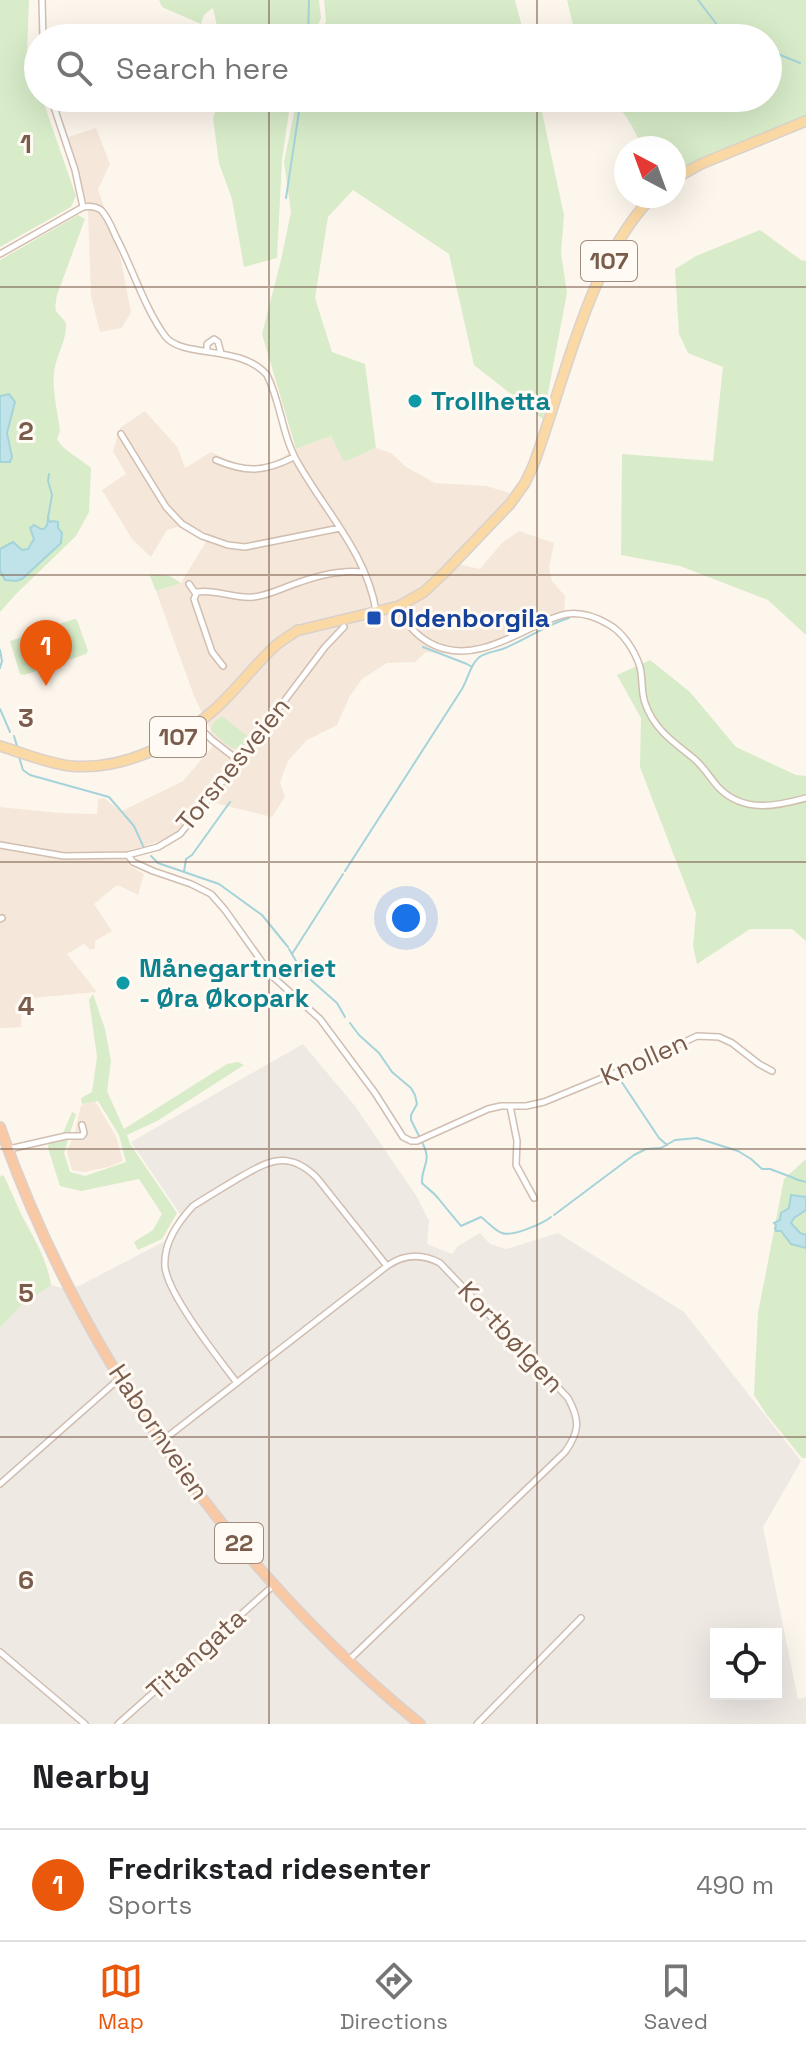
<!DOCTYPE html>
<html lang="en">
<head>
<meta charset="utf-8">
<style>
	:root { --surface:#fff; --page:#f6f6f6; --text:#202124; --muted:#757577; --line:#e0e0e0; --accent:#ea580c }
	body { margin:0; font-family:"Space Grotesk",sans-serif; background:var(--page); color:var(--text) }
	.controls { position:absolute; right:24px; bottom:24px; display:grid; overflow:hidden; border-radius:0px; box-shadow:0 8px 32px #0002 }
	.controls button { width:72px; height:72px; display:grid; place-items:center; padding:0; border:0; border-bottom:2px solid var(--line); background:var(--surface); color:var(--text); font:40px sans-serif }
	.compass { position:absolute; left:614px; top:136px; width:72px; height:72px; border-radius:50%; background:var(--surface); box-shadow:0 8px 32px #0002; rotate:319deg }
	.you { position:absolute; left:406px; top:918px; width:28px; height:28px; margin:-20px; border:6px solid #fff; border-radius:50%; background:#1a73e8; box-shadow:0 0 0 12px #1a73e833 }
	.badge { display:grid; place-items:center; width:52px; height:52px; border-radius:50%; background:var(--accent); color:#fff; font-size:26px; font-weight:700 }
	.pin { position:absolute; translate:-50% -66px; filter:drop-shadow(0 2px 4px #0008) }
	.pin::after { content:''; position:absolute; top:42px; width:28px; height:24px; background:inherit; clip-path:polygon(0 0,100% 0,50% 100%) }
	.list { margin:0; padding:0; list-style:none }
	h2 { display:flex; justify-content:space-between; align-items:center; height:104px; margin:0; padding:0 32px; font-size:34px }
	h2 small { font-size:26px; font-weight:400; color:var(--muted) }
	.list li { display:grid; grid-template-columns:52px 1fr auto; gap:24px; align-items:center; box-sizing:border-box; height:112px; padding:0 32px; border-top:2px solid var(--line) }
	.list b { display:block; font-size:30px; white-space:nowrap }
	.list p { margin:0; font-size:26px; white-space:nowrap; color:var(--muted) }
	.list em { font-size:26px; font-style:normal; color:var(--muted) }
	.icon { flex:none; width:44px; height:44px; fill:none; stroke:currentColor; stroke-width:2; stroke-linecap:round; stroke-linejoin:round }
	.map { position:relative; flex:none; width:806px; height:1724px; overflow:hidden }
	.search { position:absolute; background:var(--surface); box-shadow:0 8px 32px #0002; left:24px; right:24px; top:24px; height:88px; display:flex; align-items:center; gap:20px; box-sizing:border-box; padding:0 28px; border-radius:44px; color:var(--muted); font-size:30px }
	.sheet { height:216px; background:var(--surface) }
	nav { display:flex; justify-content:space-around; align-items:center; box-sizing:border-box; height:112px; border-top:2px solid var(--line); background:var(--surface); font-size:22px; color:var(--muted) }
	nav a { display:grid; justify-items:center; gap:4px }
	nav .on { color:var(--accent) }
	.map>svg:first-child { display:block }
	.residential { fill:#f5e8da }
	.industrial { fill:#efe9e4; fill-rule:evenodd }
	.green { fill:#d8ecc9 }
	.water { fill:#bfe3e8; stroke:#a5d3da; stroke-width:2 }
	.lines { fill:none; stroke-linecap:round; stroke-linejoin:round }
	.stream { stroke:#a5d3da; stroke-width:2 }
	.minor-casing { stroke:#d1beb0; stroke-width:8 }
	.primary-casing { stroke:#dad1cd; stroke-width:12 }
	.trunk-casing { stroke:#dad1cd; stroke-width:12 }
	.minor { stroke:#fff; stroke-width:5 }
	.primary { stroke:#fbd9a5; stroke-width:9 }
	.trunk { stroke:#f9c8a4; stroke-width:9 }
	.grid { fill:none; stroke:#7a5c4d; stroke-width:2; stroke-opacity:0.55 }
	.culture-dot { fill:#0f9aa8; stroke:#fffaf3; stroke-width:3 }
	.transit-dot { fill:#1a4fb4; stroke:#fffaf3; stroke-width:3 }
	.labels { text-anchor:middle; stroke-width:6; stroke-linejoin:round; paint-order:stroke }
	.shield { fill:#fffaf3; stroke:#a28b7f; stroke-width:2 }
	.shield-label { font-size:24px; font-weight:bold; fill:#7a5c4d }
	.culture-label { font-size:26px; font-weight:bold; fill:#0d838f; stroke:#fffaf3; text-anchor:start }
	.transit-label { font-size:26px; font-weight:bold; fill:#164399; stroke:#fffaf3; text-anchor:start }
	.street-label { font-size:26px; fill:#7a5c4d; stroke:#fffaf3 }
	.grid-label { font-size:26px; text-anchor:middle; font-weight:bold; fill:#7a5c4d; stroke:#fffaf3; stroke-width:6; stroke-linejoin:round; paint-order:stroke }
</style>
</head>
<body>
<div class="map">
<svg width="806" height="1724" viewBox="0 0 806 1724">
	<rect width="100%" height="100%" fill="#fdf6ec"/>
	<!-- residential -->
	<path class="residential" d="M96 128 110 164 98 189 121 260 131 312 122 328 100 332 91 296 88 209 68 137Z
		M145 411 178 448 185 468 211 452 246 468 273 463 296 449 331 436 344 462 376 448 391 453 406 467 435 483 486 486 513 494 453 560 462 565 480 569 502 543 519 531 554 543 549 567 552 581 565 596 564 612 493 643 440 654 426 652 415 662 387 663 362 679 350 696 337 725 307 740 288 761 280 782 285 797 272 817 206 801 174 836 129 851V865L144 874 138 895 120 886H116L94 904 112 931 95 941V948L91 950 84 944 67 954 97 992 22 999 21 1027 0 1028V807L60 813 97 814 98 799 104 798 120 811 124 810 183 781 214 745 210 729 194 696 156 591 181 583 210 535 188 524 167 530 151 557 132 539 102 490 126 474 113 451 120 428Z
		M95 1101 116 1136 123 1161 108 1167 84 1172 72 1170 67 1152 75 1131 81 1105Z"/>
	<!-- industrial -->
	<path class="industrial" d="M303 1044 355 1106 417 1197 429 1221 427 1244 452 1254 458 1246 480 1233 490 1244 506 1249 558 1233 684 1312 801 1461 763 1527 798 1699 806 1697V1724H0V1328L19 1308 51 1285 66 1289 79 1286 165 1241 180 1214 131 1142ZM716 1634H776V1694H716Z"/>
	<!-- green -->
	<path class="green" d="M0 0H29L27 53 38 86V98H42L76 196 71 207 0 247Z
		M159 0H319L321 18 313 38H214L217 26 213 8 204 15 201 24 162 7Z
		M324 0H515L525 38H319L326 21Z
		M567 0H806V117L720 151 674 174V148H640C640 134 622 112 614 98H768V38H576Z
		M221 98H291L282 160 277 258 244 267 232 199 219 163 213 118Z
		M297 98H539L564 215 561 253 567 293 543 419 474 365 449 254 353 190 328 217 315 298 332 352 365 364 376 448 344 462 331 436 296 449 262 334 281 260 291 212 284 162Z
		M78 215 85 219 57 295C53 316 57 309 66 323 67 341 56 355 54 373 52 391 58 413 60 431L57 439C64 452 79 457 91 468L89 512 76 536 16 594 0 612V260Z
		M760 230 801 260 806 261V635L768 600 680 566 621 555 622 454 713 461 723 367 688 353 679 334 675 269 696 256Z
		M152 574 170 576 181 583 156 591 150 576Z
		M74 619 77 620 88 651 86 654 24 675 20 674 10 641Z
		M650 660 690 692 736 747 796 775 806 776V941L792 929H750L697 964 693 946 696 913 640 767 641 718 617 675Z
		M222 716 251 739C236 759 228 745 213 732L211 729 213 723Z
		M93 994 105 1029 111 1061 107 1091 124 1129 227 1064 238 1062 244 1065 157 1121 127 1135 130 1144 177 1213 162 1239 138 1250 134 1242 153 1230 162 1214 139 1179 81 1191 60 1186 48 1148 49 1137 63 1133 72 1112 76 1114 64 1153 70 1172 85 1176 126 1162 119 1135 98 1101 82 1104 81 1098 92 1092 97 1057 89 1000Z
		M806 1159V1458H802L767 1415 754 1395 758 1313 784 1179Z
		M2 1175 4 1176C10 1189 16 1203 22 1216 34 1238 47 1259 51 1285L19 1308 0 1328V1177Z"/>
	<!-- water -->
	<path class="water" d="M9 394 15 402 7 433 12 457 10 462H0V396Z
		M48 518 50 522 54 521 58 522V528L62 533 61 543 22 579 16 581 5 580 0 571V549L13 542 22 550 28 549 34 539 30 528 34 525 41 529H44L47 525Z
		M791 1195 806 1197V1210L794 1218 791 1223 800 1233 806 1235V1248L791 1244 781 1231H776L775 1229 776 1225 774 1223 780 1220 781 1213 789 1208Z"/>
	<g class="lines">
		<!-- stream -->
		<path class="stream" d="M698 0 724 34 735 38
			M308 38 309 0
			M768 50 800 63
			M286 198 301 98
			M48 518 52 495 48 481 49 474
			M423 647 467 664 472 667
			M0 650 2 661 0 668
			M0 709 10 732
			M14 736 17 746
			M19 757 23 770 30 775 109 797 134 826 144 848
			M151 856 158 863 219 884 262 915 288 947
			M345 871 462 689C468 679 471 662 481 656 488 652 498 651 505 648 527 639 546 625 569 618
			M184 872 186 859 192 855 230 802
			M289 949 303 973 337 1003 345 1017
			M292 954 343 874
			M350 1023 359 1035 379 1053 392 1072 411 1088 415 1095 417 1104 411 1115V1120L420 1138
			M617 1075 659 1138 667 1145
			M422 1142C433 1163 421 1165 422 1183 427 1188 433 1192 438 1198 445 1207 453 1216 461 1226L481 1217C488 1222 495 1231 502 1233 512 1237 542 1224 551 1217
			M795 1179 806 1182
			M554 1215 634 1155 646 1149 661 1148 675 1140 697 1138 738 1151 751 1159 762 1169H770L794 1178"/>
		<defs>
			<path id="minor" d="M42 0 43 38
				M51 98 75 170 83 207
				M0 254 83 207C90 206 95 206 101 210 108 217 112 228 116 237 133 269 144 307 165 336 182 359 241 344 267 375 281 403 282 436 298 463 325 511 367 554 376 611
				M207 351V344L214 339 218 342 221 353
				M121 434 166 507 182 524 202 536 228 545 245 547 340 528
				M216 460C247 473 264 472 294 457
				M189 584 196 594
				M400 607C405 623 414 634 430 643 464 662 501 643 533 627 544 622 555 616 567 614 581 612 596 617 608 624 623 632 635 651 640 667 643 679 641 692 645 703 654 729 672 741 692 757 704 766 710 779 720 789 745 813 777 806 806 798
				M223 666 212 652 194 599 197 592C216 589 235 599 253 597 266 596 278 590 289 586 312 577 338 569 363 572
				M197 725 212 740 239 761
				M0 845 64 856 128 855 158 847 180 834 239 761 325 647 344 627
				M128 855 133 862 153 871 191 884 211 894 225 910 272 976 320 1019 375 1093 403 1137 411 1141H417L488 1109 501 1106H526L544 1102 651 1058 697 1036 719 1037 732 1043 759 1064 772 1071
				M0 919 2 918
				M510 1106 517 1141 516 1165 534 1198
				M9 1149 66 1136H82L84 1133 82 1125
				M237 1383C219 1359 168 1295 165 1267 163 1244 178 1222 193 1206 207 1197 222 1188 237 1179 268 1161 288 1149 317 1178L387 1266
				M162 1441 387 1266C404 1254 421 1253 440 1263L568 1398C580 1420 580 1431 565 1452L349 1660
				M0 1484 120 1378
				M0 1652 85 1724
				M118 1724 274 1585
				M477 1724 581 1618"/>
			<path id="primary" d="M674 179 701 164 806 121
				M296 631 399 606 424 592 446 571 510 504 525 483 533 466C565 381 588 262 653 196
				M0 746C23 753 46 763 70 766 123 771 176 744 214 710 236 690 253 667 273 648 281 640 290 636 298 630"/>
			<path id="trunk" d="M0 1127C80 1356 232 1570 420 1724"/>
		</defs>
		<!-- minor casing -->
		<use href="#minor" class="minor-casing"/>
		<!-- primary casing -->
		<use href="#primary" class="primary-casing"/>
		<!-- trunk casing -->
		<use href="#trunk" class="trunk-casing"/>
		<!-- minor -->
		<use href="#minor" class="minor"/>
		<!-- primary -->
		<use href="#primary" class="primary"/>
		<!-- trunk -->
		<use href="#trunk" class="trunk"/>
	</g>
	<!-- grid -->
	<path class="grid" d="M269 0V38M537 0V38M269 98V1724M537 98V1724M0 287H806M0 575H806M0 862H806M0 1149H806M0 1437H806"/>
	<!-- markers -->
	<g class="culture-dot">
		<circle cx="415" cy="401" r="8"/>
		<circle cx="123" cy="983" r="8"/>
	</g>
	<rect class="transit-dot" x="366" y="610" width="16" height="16" rx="4"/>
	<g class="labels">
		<!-- shield labels -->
		<g class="shield">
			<rect x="581" y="241" width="56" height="40" rx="6"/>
			<rect x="150" y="717" width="56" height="40" rx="6"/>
			<rect x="215" y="1523" width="48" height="40" rx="6"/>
		</g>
		<g class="shield-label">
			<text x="609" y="269">107</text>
			<text x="178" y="745">107</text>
			<text x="239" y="1551">22</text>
		</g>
		<!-- culture labels -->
		<g class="culture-label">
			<text x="431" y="410">Trollhetta</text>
			<text x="139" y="977">Månegartneriet<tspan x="139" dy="30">- Øra Økopark</tspan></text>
		</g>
		<!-- transit labels -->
		<g class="transit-label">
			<text x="390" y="627">Oldenborgila</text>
		</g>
		<!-- street labels -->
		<g class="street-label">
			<text transform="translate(233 764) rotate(-51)" y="9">Torsnesveien</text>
			<text transform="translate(644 1059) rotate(-24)" y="9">Knollen</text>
			<text transform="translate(511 1337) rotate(47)" y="9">Kortbølgen</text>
			<text transform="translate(159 1432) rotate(56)" y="9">Habornveien</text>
			<text transform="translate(196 1654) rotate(-42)" y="9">Titangata</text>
		</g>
	</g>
	<g class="grid-label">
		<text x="26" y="153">1</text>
		<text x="26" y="440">2</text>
		<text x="26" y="727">3</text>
		<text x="26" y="1015">4</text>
		<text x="26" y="1302">5</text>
		<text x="26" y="1589">6</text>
	</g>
</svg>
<div class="controls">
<button><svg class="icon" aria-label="locate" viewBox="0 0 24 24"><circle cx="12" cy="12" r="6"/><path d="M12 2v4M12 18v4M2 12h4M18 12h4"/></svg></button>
</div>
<svg class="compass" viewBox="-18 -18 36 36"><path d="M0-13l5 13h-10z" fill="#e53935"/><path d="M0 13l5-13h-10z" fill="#757577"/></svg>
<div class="you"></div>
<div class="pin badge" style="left:46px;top:686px">1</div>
<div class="search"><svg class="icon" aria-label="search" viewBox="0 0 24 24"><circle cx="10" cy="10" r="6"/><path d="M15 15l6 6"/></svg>Search here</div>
</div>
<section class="sheet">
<h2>Nearby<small></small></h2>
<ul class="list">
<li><span class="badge">1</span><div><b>Fredrikstad ridesenter</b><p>Sports</p></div><em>490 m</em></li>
</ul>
</section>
<nav>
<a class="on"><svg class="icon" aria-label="map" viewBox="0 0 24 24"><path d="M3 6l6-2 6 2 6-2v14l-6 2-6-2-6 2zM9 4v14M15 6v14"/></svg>Map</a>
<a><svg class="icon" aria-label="directions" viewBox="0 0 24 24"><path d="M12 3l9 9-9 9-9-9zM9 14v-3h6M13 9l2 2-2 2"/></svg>Directions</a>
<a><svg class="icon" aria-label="saved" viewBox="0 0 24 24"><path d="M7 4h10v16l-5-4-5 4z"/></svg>Saved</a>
</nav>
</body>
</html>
